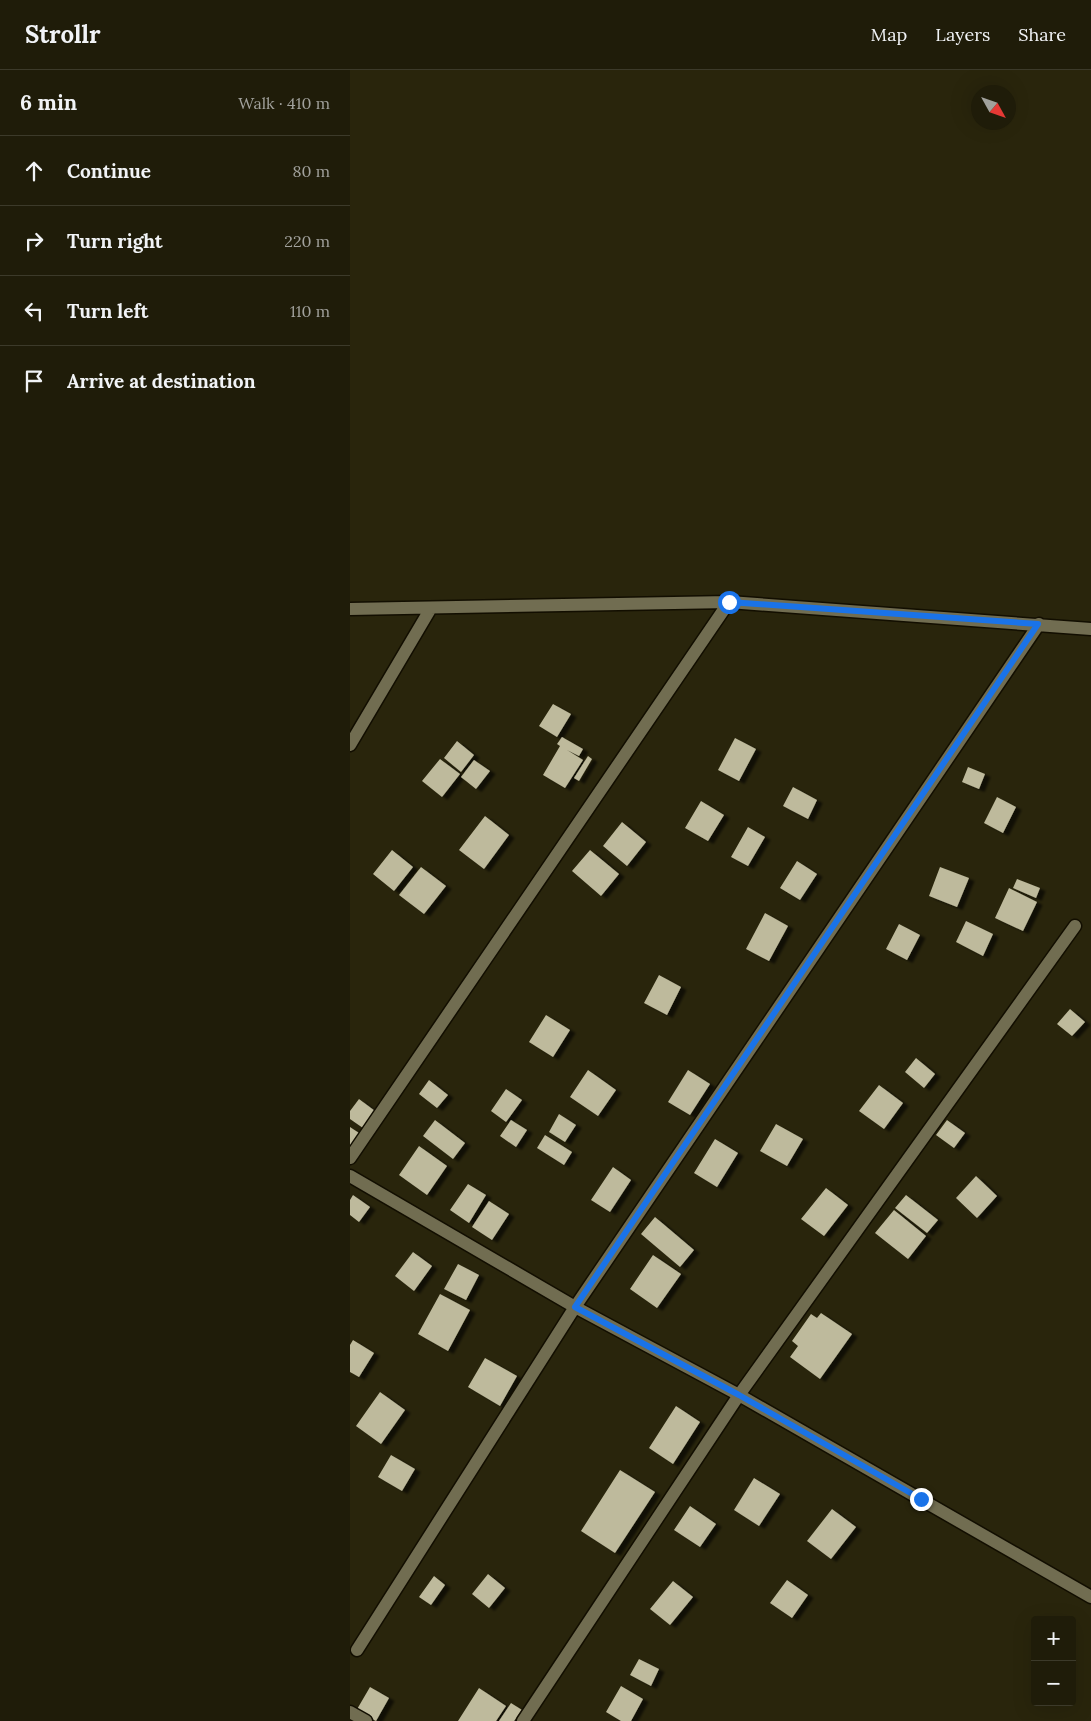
<!DOCTYPE html>
<html lang="en">
<head>
<meta charset="utf-8">
<style>
	:root { --surface:#1f1c09; --page:#272512; --text:#f1f3f6; --muted:#a1a19c; --line:#3c3a2a }
	body { margin:0; font-family:Lora,serif; background:var(--page); color:var(--text) }
	.controls { position:absolute; right:15px; bottom:15px; display:grid; overflow:hidden; border-radius:5px; box-shadow:0 5px 20px #0002 }
	.controls button { width:45px; height:45px; display:grid; place-items:center; padding:0; border:0; border-bottom:1px solid var(--line); background:var(--surface); color:var(--text); font:25px sans-serif }
	.compass { position:absolute; left:621px; top:15px; width:45px; height:45px; border-radius:50%; background:var(--surface); box-shadow:0 5px 20px #0002; rotate:130deg }
	.stop { position:absolute; width:15px; height:15px; margin:-11px; border:4px solid #1a73e8; border-radius:50%; background:#fff }
	.stop.end { background:#1a73e8; border-color:#fff; box-shadow:0 1px 5px #0008 }
	.list { margin:0; padding:0; list-style:none }
	h2 { display:flex; justify-content:space-between; align-items:center; height:65px; margin:0; padding:0 20px; font-size:21px }
	h2 small { font-size:16px; font-weight:400; color:var(--muted) }
	.list li { display:grid; grid-template-columns:32px 1fr auto; gap:15px; align-items:center; box-sizing:border-box; height:70px; padding:0 20px; border-top:1px solid var(--line) }
	.list b { display:block; font-size:19px; white-space:nowrap }
	.list em { font-size:16px; font-style:normal; color:var(--muted) }
	.icon { flex:none; width:28px; height:28px; fill:none; stroke:currentColor; stroke-width:2; stroke-linecap:round; stroke-linejoin:round }
	.map { position:relative; flex:none; width:741px; height:1651px; overflow:hidden }
	header { display:flex; align-items:center; gap:30px; box-sizing:border-box; height:70px; padding:0 25px; background:var(--surface); border-bottom:1px solid var(--line) }
	header strong { font-size:24px }
	nav { display:flex; gap:28px; margin-inline-start:auto; font-size:18px }
	main { display:flex }
	aside { flex:1; background:var(--surface) }
	.map>svg:first-child { display:block }
	.building { fill:#beba9c; filter:url(#shadow) }
	.lines { fill:none; stroke-linecap:round; stroke-linejoin:round }
	.minor-casing { stroke:#120e00; stroke-width:15 }
	.minor { stroke:#716d51; stroke-width:12 }
	.route { stroke:#1a73e8; stroke-width:6 }
</style>
</head>
<body>
<header>
<strong>Strollr</strong>
<nav><a>Map</a><a>Layers</a><a>Share</a></nav>
</header>
<main>
<aside>
<h2>6 min<small>Walk · 410 m</small></h2>
<ul class="list">
<li><svg class="icon" aria-label="ahead" viewBox="0 0 24 24"><path d="M12 20V5M6 11l6-6 6 6"/></svg><div><b>Continue</b></div><em>80 m</em></li>
<li><svg class="icon" aria-label="right" viewBox="0 0 24 24"><path d="M7 20v-9h11M14 6l5 5-5 5"/></svg><div><b>Turn right</b></div><em>220 m</em></li>
<li><svg class="icon" aria-label="left" viewBox="0 0 24 24"><path d="M17 20v-9H6M10 6l-5 5 5 5"/></svg><div><b>Turn left</b></div><em>110 m</em></li>
<li><svg class="icon" aria-label="arrive" viewBox="0 0 24 24"><path d="M6 21V4h12l-3 4 3 4H6"/></svg><div><b>Arrive at destination</b></div></li>
</ul>
</aside>
<div class="map">
<svg width="741" height="1651" viewBox="0 0 741 1651">
	<defs>
		<filter id="shadow"><feDropShadow dx="5.5" dy="3" stdDeviation="1" flood-color="#0009"/></filter>
	</defs>
	<rect width="100%" height="100%" fill="#29250c"/>
	<!-- building -->
	<path class="building" d="M203 634 221 644 207 667 189 656Z
		M212 667 233 679 229 686 217 680 233 690 215 718 193 705 210 676 207 674Z
		M385 668 406 679 389 711 368 700Z
		M107 671 124 685 111 702 94 688Z
		M238 686 242 689 229 711 224 708Z
		M90 689 110 704 92 727 72 711Z
		M124 690 140 701 126 719 111 707Z
		M618 697 635 704 629 719 612 712Z
		M443 717 467 730 458 749 433 736Z
		M647 727 666 737 653 763 634 753Z
		M351 731 374 745 358 771 335 758Z
		M135 746 159 765 134 799 109 780Z
		M272 752 296 772 277 796 253 776Z
		M398 757 415 767 398 796 381 787Z
		M42 780 63 797 44 821 23 804Z
		M240 780 269 804 251 826 222 801Z
		M447 791 467 804 450 830 430 818Z
		M71 797 96 816 74 844 49 825Z
		M590 797 619 808 607 837 579 826Z
		M667 809 690 818 686 828 663 818Z
		M659 818 687 832 673 861 645 848Z
		M415 843 438 856 419 891 396 879Z
		M616 851 643 864 633 886 606 872Z
		M549 854 570 865 557 890 536 879Z
		M309 905 331 917 317 945 294 933Z
		M720 939 735 952 722 966 707 954Z
		M196 945 220 960 203 987 179 972Z
		M566 988 585 1004 574 1018 555 1002Z
		M238 1000 266 1020 248 1046 220 1027Z
		M338 1000 360 1014 340 1045 318 1032Z
		M79 1010 98 1025 87 1038 69 1024Z
		M529 1015 553 1033 534 1059 509 1041Z
		M156 1019 172 1030 156 1052 141 1041Z
		M9 1029 25 1041 13 1058 0 1049V1041Z
		M209 1044 226 1055 215 1072 199 1062Z
		M85 1050 115 1073 103 1089 73 1066Z
		M161 1050 177 1060 166 1077 150 1066Z
		M597 1050 615 1063 604 1078 586 1065Z
		M426 1054 453 1069 437 1096 410 1081Z
		M0 1057 12 1065 0 1082Z
		M195 1065 222 1082 214 1095 187 1078Z
		M365 1069 388 1083 367 1117 344 1103Z
		M69 1076 97 1096 77 1125 49 1105Z
		M263 1097 281 1110 260 1142 241 1130Z
		M626 1106 647 1126 627 1148 606 1128Z
		M118 1114 136 1125 119 1153 100 1140Z
		M476 1118 498 1135 474 1166 451 1149Z
		M3 1125 20 1137 9 1152 0 1145V1130Z
		M556 1125 588 1150 577 1163 545 1138Z
		M139 1131 159 1144 142 1170 122 1157Z
		M544 1140 576 1166 558 1189 525 1163Z
		M305 1147 344 1180 330 1197 291 1164Z
		M63 1182 82 1196 64 1221 45 1206Z
		M303 1185 331 1204 307 1238 280 1219Z
		M108 1194 129 1205 116 1230 94 1219Z
		M90 1224 120 1240 98 1281 68 1264Z
		M471 1243 502 1264 470 1309 440 1287 448 1276 442 1271 461 1244 467 1248Z
		M3 1270 24 1283 9 1307 0 1302V1275Z
		M135 1288 167 1306 150 1336 118 1317Z
		M30 1322 55 1340 31 1374 6 1356Z
		M326 1336 350 1352 323 1394 299 1378Z
		M41 1385 65 1399 52 1421 28 1407Z
		M270 1400 305 1422 265 1483 231 1461Z
		M404 1408 430 1424 409 1456 384 1440Z
		M340 1436 366 1454 350 1477 324 1460Z
		M482 1439 506 1457 481 1489 457 1471Z
		M138 1504 155 1518 139 1538 122 1524Z
		M84 1506 95 1515 81 1535 69 1527Z
		M437 1510 458 1525 442 1548 420 1533Z
		M323 1511 343 1527 320 1555 300 1539Z
		M289 1589 309 1599 301 1616 280 1605Z
		M271 1616 293 1629 281 1651H271L256 1642Z
		M20 1617 39 1628 26 1651 6 1641Z
		M129 1618 156 1636 146 1651H108Z
		M161 1633 172 1640 164 1651H149Z"/>
	<g class="lines">
		<defs>
			<path id="minor" d="M0 539 379 532 741 559
				M0 675 81 538
				M0 1088 379 532
				M0 1106 225 1237 389 1325 741 1527
				M7 1580 225 1237 689 554
				M0 1642 16 1651
				M173 1651 389 1325 725 856"/>
		</defs>
		<!-- minor casing -->
		<use href="#minor" class="minor-casing"/>
		<!-- minor -->
		<use href="#minor" class="minor"/>
	</g>
	<g class="lines">
		<!-- route -->
		<path class="route" d="M379 532 688 554 225 1237 389 1325 571 1429"/>
	</g>
</svg>
<div class="controls">
<button>+</button>
<button>−</button>
</div>
<svg class="compass" viewBox="-18 -18 36 36"><path d="M0-13l5 13h-10z" fill="#e53935"/><path d="M0 13l5-13h-10z" fill="#a1a19c"/></svg>
<div class="stop" style="left:379px;top:532px"></div>
<div class="stop end" style="left:571px;top:1429px"></div>
</div>
</main>
</body>
</html>
